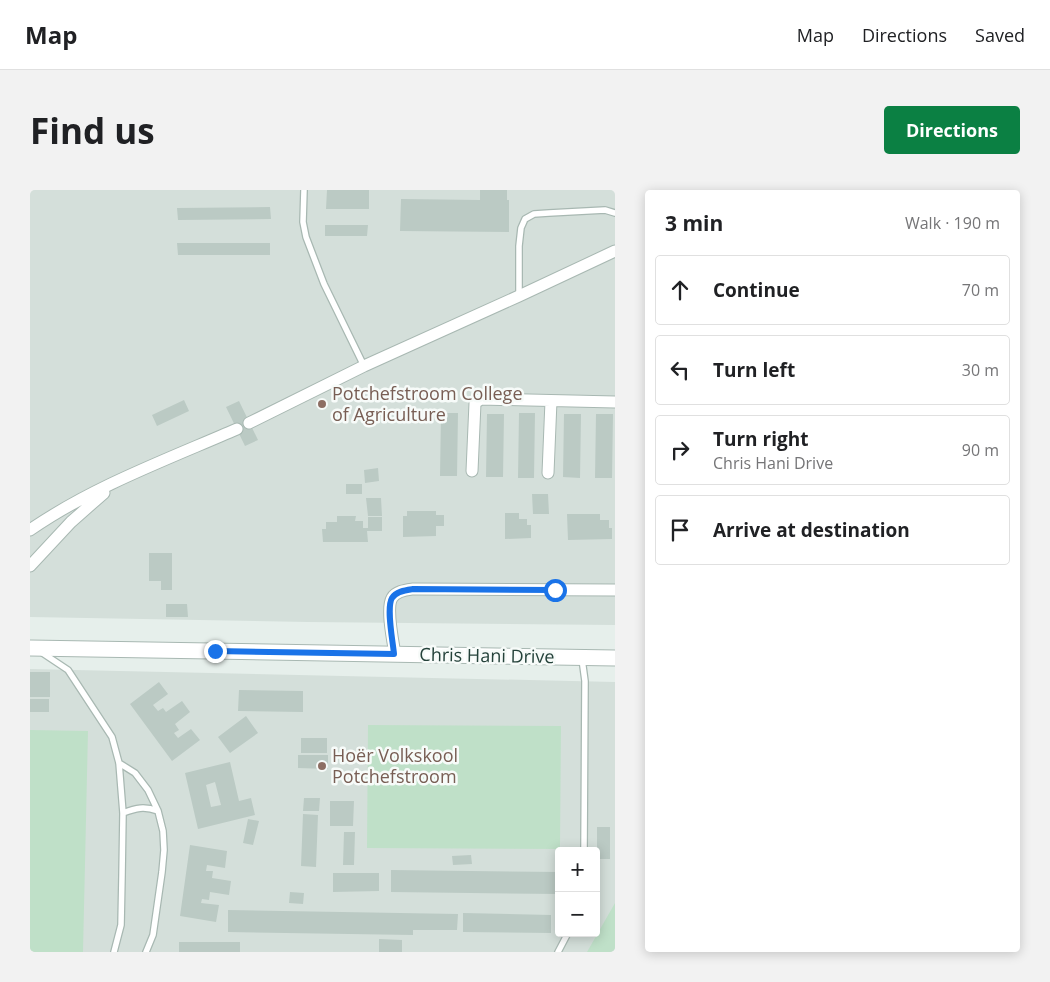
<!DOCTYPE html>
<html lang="en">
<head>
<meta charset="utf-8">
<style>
	:root { --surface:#fff; --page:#f2f2f2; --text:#202124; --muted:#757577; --line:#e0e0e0; --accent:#0b8043 }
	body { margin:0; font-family:"Open Sans",sans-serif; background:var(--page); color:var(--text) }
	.controls { position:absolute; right:15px; bottom:15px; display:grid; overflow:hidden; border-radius:5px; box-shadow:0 2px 12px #0003 }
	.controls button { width:45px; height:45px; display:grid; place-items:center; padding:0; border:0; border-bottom:1px solid var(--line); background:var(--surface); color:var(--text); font:25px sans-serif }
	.stop { position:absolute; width:15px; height:15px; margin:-11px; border:4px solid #1a73e8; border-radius:50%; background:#fff }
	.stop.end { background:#1a73e8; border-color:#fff; box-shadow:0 1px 5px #0008 }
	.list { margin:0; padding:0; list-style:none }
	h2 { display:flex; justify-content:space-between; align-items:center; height:65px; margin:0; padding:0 20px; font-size:21px }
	h2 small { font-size:16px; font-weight:400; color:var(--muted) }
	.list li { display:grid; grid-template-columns:32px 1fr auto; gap:15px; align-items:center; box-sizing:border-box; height:70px; margin:0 10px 10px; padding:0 10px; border:1px solid var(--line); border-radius:5px }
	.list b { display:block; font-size:19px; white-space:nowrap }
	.list p { margin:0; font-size:16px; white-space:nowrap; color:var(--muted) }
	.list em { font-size:16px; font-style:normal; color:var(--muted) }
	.icon { flex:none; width:28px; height:28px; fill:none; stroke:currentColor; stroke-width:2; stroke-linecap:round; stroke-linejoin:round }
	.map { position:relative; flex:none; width:585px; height:762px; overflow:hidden; border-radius:5px }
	header { display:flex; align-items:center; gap:30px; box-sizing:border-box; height:70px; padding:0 25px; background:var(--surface); border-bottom:1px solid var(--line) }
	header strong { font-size:24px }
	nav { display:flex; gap:28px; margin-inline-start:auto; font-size:18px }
	.intro { display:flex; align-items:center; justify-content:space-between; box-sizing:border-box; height:120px; padding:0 30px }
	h1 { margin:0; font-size:35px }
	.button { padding:12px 22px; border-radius:5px; background:var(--accent); color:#fff; font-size:18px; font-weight:700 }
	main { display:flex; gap:30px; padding:0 30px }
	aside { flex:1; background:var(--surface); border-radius:5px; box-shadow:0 2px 12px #0003 }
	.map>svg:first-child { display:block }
	.built { fill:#d4dfda; fill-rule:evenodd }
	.green { fill:#bfe0c8 }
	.building { fill:#bbcac4; fill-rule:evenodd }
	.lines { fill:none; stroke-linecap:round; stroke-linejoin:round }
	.service-casing { stroke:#a8b8b2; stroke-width:8 }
	.minor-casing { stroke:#a8b8b2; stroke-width:13 }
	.tertiary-casing { stroke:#a8b8b2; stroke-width:17 }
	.service { stroke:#fff; stroke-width:5.5 }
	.minor { stroke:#fff; stroke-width:11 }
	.tertiary { stroke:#fff; stroke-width:15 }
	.route { stroke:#1a73e8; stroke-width:6 }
	.education-dot { fill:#8d6e63; stroke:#f7fbf9; stroke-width:2 }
	.labels { text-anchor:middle; stroke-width:5; stroke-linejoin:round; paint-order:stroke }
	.education-label { font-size:18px; fill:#785e54; stroke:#f7fbf9; text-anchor:start }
	.street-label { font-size:18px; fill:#24423a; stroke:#f7fbf9 }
</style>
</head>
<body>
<header>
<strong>Map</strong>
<nav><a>Map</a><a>Directions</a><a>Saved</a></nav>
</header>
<div class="intro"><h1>Find us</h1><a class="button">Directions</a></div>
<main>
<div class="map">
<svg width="585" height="762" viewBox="0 0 585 762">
	<rect width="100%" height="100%" fill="#e6efeb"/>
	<!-- built -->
	<path class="built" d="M0 0H585V435L278 432 0 427Z
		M0 479 585 492V762H0ZM529 661H566V743H529Z"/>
	<!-- green -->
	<path class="green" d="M338 535 531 536 530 659 337 658Z
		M0 540 58 541 53 762H0Z
		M585 713V762H557Z"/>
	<!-- building -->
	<path class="building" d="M297 0H339V19H296Z
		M450 0H477V10H479V42L370 41 371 9 450 10Z
		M240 17 241 29 148 30 147 18Z
		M295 35H338L337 46H295Z
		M147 53H240V65H148Z
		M154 210 159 221 127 236 122 225Z
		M209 211 228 250 215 256 196 217Z
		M411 223H428L427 286H410Z
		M489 223H505L504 288H488Z
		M457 224H474L473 287H456Z
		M534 224H551L550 288 533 287Z
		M566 224H583L582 288H565Z
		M348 278 349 291 335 293 334 280Z
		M316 294H332V304H316Z
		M502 304H518L519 324H503Z
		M336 308H351L352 326H338Z
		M377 321H406V325H414V336H406V346L373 347V326H377Z
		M475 323H489V329H497V335H501V348L475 349Z
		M537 324H570V330H579V338H582V349L538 350Z
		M307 326H326L325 331H333V338H338V327H352V341H337L338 352H293L292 339H296V332H307Z
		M119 363H142V400H131V391H119Z
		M136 414H157L158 427H136Z
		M0 482H20V507H0Z
		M129 492 138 504 123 515 128 521 133 518 136 522 152 511 160 522 145 534 149 540 144 543 148 548 161 539 170 550 142 571 100 514Z
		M209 500 273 501V522L208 521Z
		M0 509H19V522H0Z
		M216 526 228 543 200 563 188 547Z
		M271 548H297V563H271Z
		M268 565H298V579L268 578Z
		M200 572 209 611 221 608 225 625 168 639 155 583ZM185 592 191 615 181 617 176 595Z
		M274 608H290L289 621H273Z
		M300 611H324L323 636H300Z
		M273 624 288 625 286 677 271 676Z
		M218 629 229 631 223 655 213 653Z
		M567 637H580V669H567Z
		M314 642H325L324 675H313Z
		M160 655 197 661 195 678 177 675 176 681H183L182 688 201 691 199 705 180 702 179 710 172 709 171 713 189 715 186 732 150 726Z
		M441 665 442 674 423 675 422 666Z
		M361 680 529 682V704L361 702Z
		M303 683H349V701L303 702Z
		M260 702 274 703 273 714 259 713Z
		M198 720 428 724 427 740H383V745L198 742Z
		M433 723 521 725V743L433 742Z
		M349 749 372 750V762H349Z
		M149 752H210V762H149Z"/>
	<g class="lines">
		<defs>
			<path id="service" d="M274 0 273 32 276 47 294 94 334 176
				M489 106V56L491 38 495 29 504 24 519 23 575 20 585 23
				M11 462 38 480 82 547 89 573 93 623 92 686 91 735 84 762
				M552 469 555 491 554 661
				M89 573 105 583 118 600 128 621 133 641 134 660 132 682 123 745 116 762
				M93 623C106 618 114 616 128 621
				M528 762 538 743"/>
			<path id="minor" d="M219 233 334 176 489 106 585 61
				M442 281 445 213 451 209 585 212
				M518 283 521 211
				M0 340C62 297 138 269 207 239
				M0 376 41 332 74 303
				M365 464C363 452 356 418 362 408 366 401 376 400 383 399L585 400"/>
			<path id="tertiary" d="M0 458 585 468"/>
		</defs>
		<!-- service casing -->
		<use href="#service" class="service-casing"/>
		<!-- minor casing -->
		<use href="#minor" class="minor-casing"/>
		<!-- tertiary casing -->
		<use href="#tertiary" class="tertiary-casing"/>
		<!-- service -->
		<use href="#service" class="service"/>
		<!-- minor -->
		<use href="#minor" class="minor"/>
		<!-- tertiary -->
		<use href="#tertiary" class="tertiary"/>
	</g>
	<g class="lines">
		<!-- route -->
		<path class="route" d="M185 461 364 464C363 452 356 418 362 408 366 401 376 400 383 399L525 400"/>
	</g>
	<!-- markers -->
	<g class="education-dot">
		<circle cx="292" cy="214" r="5"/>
		<circle cx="292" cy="576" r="5"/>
	</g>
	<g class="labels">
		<!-- education labels -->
		<g class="education-label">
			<text x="302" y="210">Potchefstroom College<tspan x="302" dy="21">of Agriculture</tspan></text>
			<text x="302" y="572">Hoër Volkskool<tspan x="302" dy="21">Potchefstroom</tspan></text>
		</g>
		<!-- street labels -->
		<g class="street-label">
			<text transform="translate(457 466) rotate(1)" y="6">Chris Hani Drive</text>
		</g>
	</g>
</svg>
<div class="controls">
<button>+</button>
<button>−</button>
</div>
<div class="stop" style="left:525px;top:400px"></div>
<div class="stop end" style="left:185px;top:461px"></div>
</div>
<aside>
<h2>3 min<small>Walk · 190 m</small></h2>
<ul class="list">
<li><svg class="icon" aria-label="ahead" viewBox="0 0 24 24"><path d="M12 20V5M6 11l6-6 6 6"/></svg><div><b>Continue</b></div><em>70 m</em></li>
<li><svg class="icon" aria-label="left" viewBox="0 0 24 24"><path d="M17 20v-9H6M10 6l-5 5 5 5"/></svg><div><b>Turn left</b></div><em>30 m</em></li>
<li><svg class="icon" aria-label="right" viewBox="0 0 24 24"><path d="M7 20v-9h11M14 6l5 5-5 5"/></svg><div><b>Turn right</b><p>Chris Hani Drive</p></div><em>90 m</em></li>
<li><svg class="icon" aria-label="arrive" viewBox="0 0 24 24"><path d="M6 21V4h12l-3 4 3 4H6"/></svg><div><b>Arrive at destination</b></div></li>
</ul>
</aside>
</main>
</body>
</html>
